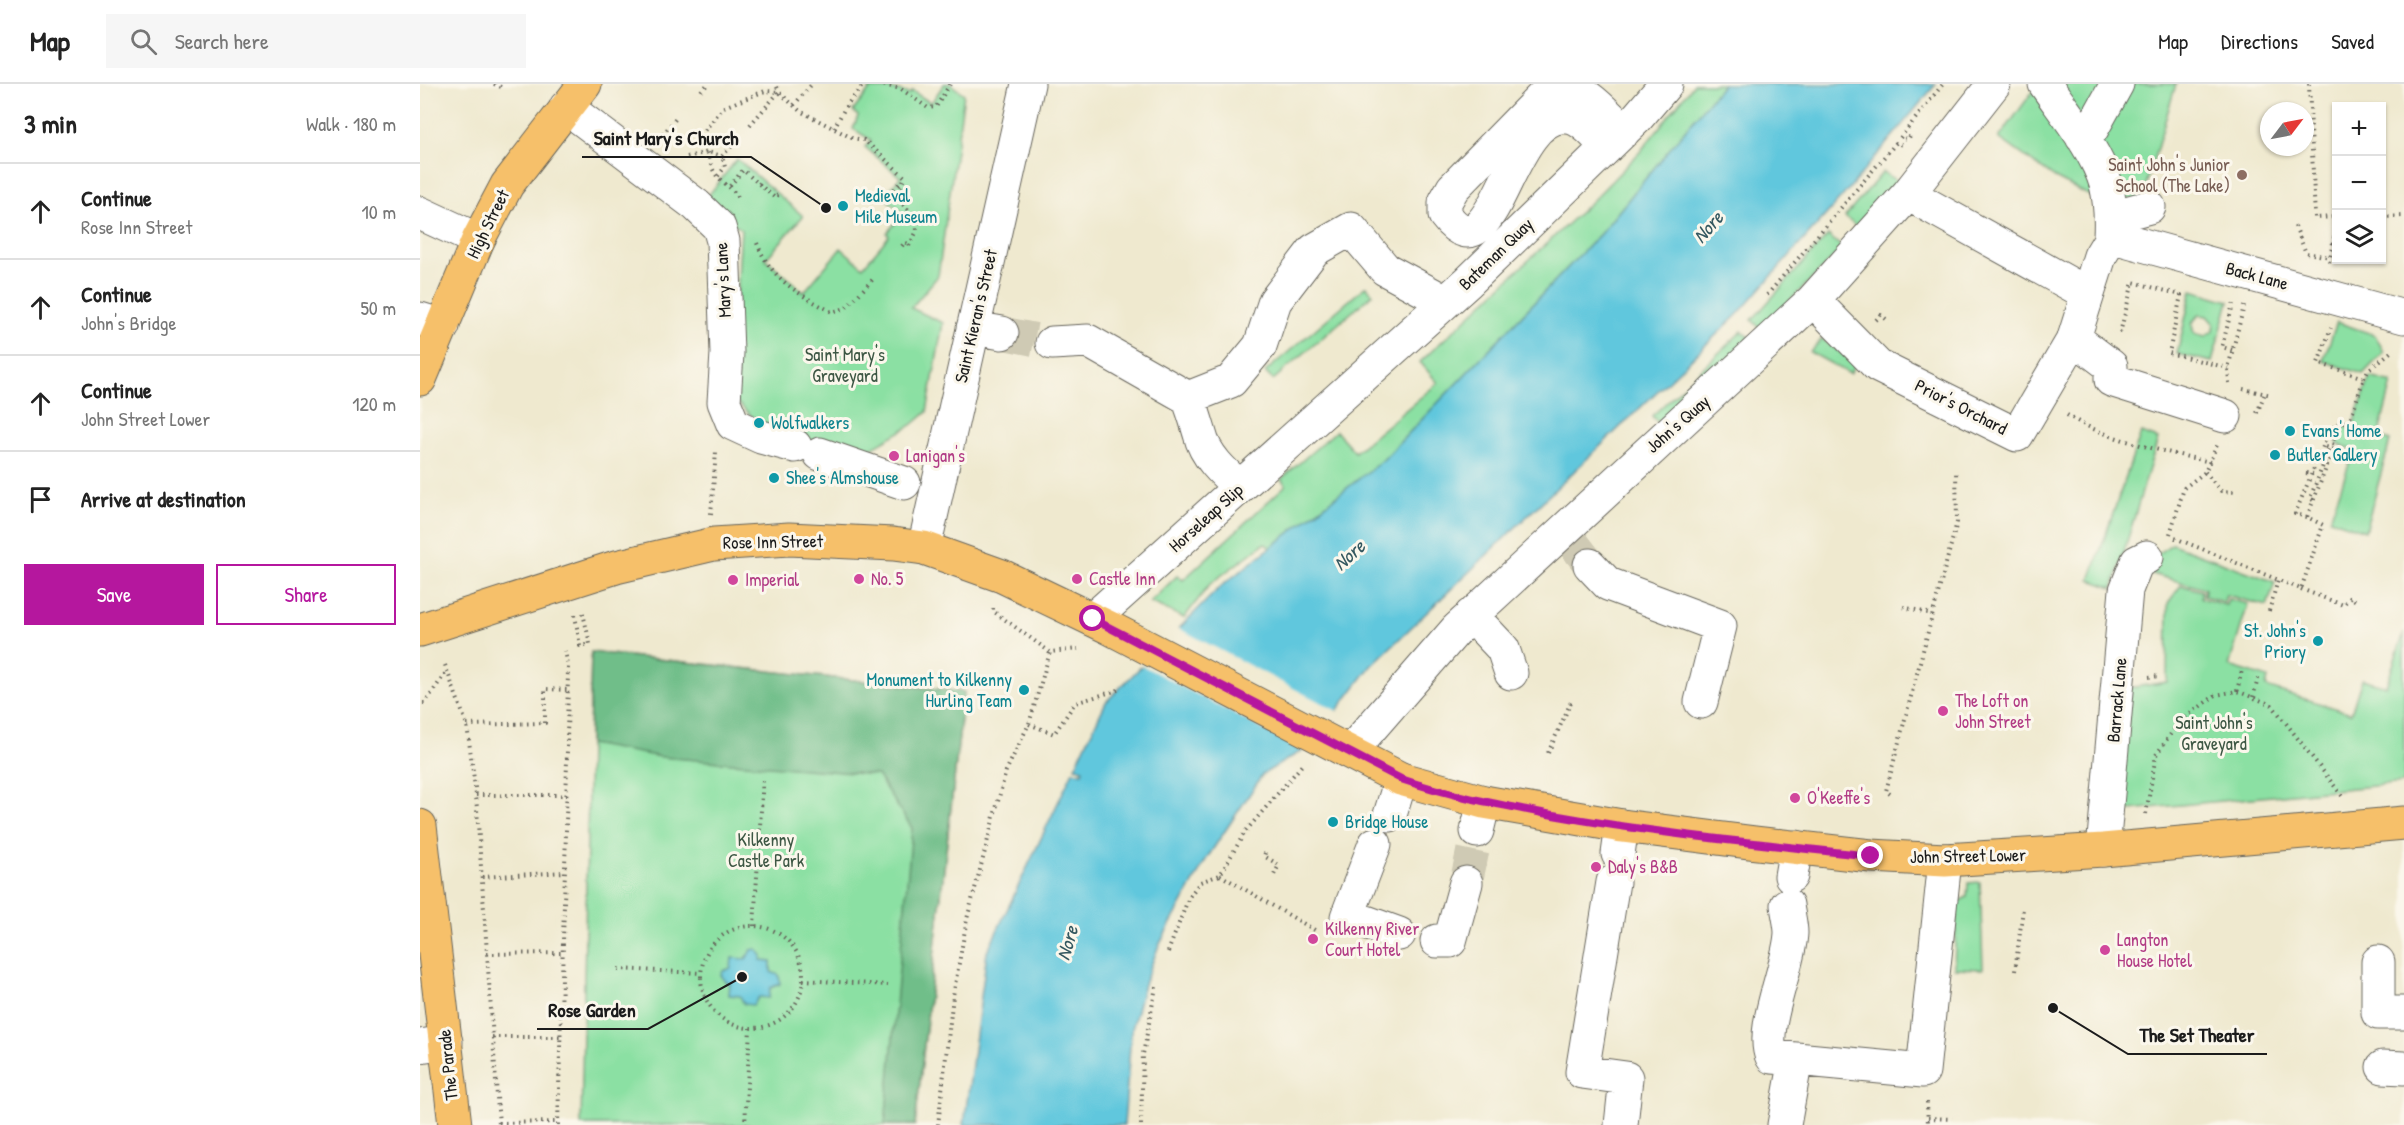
<!DOCTYPE html>
<html lang="en">
<head>
<meta charset="utf-8">
<style>
	:root { --surface:#fff; --page:#f6f6f6; --text:#222; --muted:#767676; --line:#e0e0e0; --accent:#b5179e }
	body { margin:0; font-family:"Patrick Hand",sans-serif; background:var(--page); color:var(--text) }
	.controls { position:absolute; right:18px; top:18px; display:grid; overflow:hidden; border-radius:0px; box-shadow:0 2px 4px #0004 }
	.controls button { width:54px; height:54px; display:grid; place-items:center; padding:0; border:0; border-bottom:2px solid var(--line); background:var(--surface); color:var(--text); font:30px sans-serif }
	.compass { position:absolute; left:1840px; top:18px; width:54px; height:54px; border-radius:50%; background:var(--surface); box-shadow:0 2px 4px #0004; rotate:58deg }
	.stop { position:absolute; width:18px; height:18px; margin:-14px; border:4px solid #b5179e; border-radius:50%; background:#fff }
	.stop.end { background:#b5179e; border-color:#fff; box-shadow:0 2px 6px #0008 }
	.list { margin:0; padding:0; list-style:none }
	h2 { display:flex; justify-content:space-between; align-items:center; height:78px; margin:0; padding:0 24px; font-size:26px }
	h2 small { font-size:20px; font-weight:400; color:var(--muted) }
	.list li { display:grid; grid-template-columns:39px 1fr auto; gap:18px; align-items:center; box-sizing:border-box; height:96px; padding:0 24px; border-top:2px solid var(--line) }
	.list b { display:block; font-size:22px; white-space:nowrap }
	.list p { margin:0; font-size:20px; white-space:nowrap; color:var(--muted) }
	.list em { font-size:20px; font-style:normal; color:var(--muted) }
	.actions { display:flex; gap:12px; padding:18px 24px }
	.actions a { flex:1; padding:14px 0; border:2px solid var(--accent); border-radius:0px; text-align:center; font-size:21px; color:var(--accent) }
	.actions .main { background:var(--accent); color:#fff }
	.icon { flex:none; width:33px; height:33px; fill:none; stroke:currentColor; stroke-width:2; stroke-linecap:round; stroke-linejoin:round }
	.map { position:relative; flex:none; width:1984px; height:1041px; overflow:hidden }
	header { display:flex; align-items:center; gap:36px; box-sizing:border-box; height:84px; padding:0 30px; background:var(--surface); border-bottom:2px solid var(--line) }
	header strong { font-size:28px }
	nav { display:flex; gap:33px; margin-inline-start:auto; font-size:21px }
	.search { width:420px; height:54px; background:var(--page); display:flex; align-items:center; gap:15px; box-sizing:border-box; padding:0 21px; border-radius:0px; color:var(--muted); font-size:22px }
	main { display:flex }
	aside { flex:1; background:var(--surface) }
	.map>svg:first-child { display:block }
	.green { fill:#8be0a3; stroke:#547e60; stroke-width:1.5; fill-rule:evenodd }
	.forest { fill:#70be89; stroke:#466d52; stroke-width:1.5 }
	.water { fill:#60c7dd; stroke:#3e727c; stroke-width:1.5 }
	.pier { fill:#efe9cf }
	.lines { fill:none; stroke-linecap:round; stroke-linejoin:round }
	.minor-tunnel { stroke:#cfcab4; stroke-width:33; stroke-dasharray:33 16; stroke-linecap:butt }
	.minor-casing { stroke:#66645b; stroke-width:35 }
	.major-casing { stroke:#66645b; stroke-width:35 }
	.path { stroke:#66645b; stroke-width:4; stroke-dasharray:1.5 4.5; stroke-linecap:butt }
	.minor { stroke:#fff; stroke-width:33 }
	.major { stroke:#f6c06b; stroke-width:33 }
	.route { stroke:#b5179e; stroke-width:8 }
	.education-dot { fill:#8d6e63; stroke:#fbf7ec; stroke-width:2 }
	.culture-dot { fill:#0f9aa8; stroke:#fbf7ec; stroke-width:2 }
	.hotel-dot { fill:#d1479c; stroke:#fbf7ec; stroke-width:2 }
	.labels { text-anchor:middle; stroke-width:6; stroke-linejoin:round; paint-order:stroke }
	.education-label { font-size:18px; fill:#785e54; stroke:#fbf7ec; text-anchor:end }
	.culture-label { font-size:18px; fill:#0d838f; stroke:#fbf7ec; text-anchor:start }
	.street-label { font-size:18px; fill:#1c1c1c; stroke:#fbf7ec }
	.park-label { font-size:18px; fill:#3d5744; stroke:#fbf7ec }
	.hotel-label { font-size:18px; fill:#b23c85; stroke:#fbf7ec; text-anchor:start }
	.water-label { font-size:20px; font-style:italic; fill:#345860; stroke:#fbf7ec }
	.leader { fill:none; stroke:#1c1c1c; stroke-width:2 }
	.callout-dot { fill:#1c1c1c; stroke:#fbf7ec; stroke-width:2 }
	.callout-label { font-size:20px; text-anchor:middle; font-weight:bold; fill:#1c1c1c; stroke:#fbf7ec; stroke-width:6; stroke-linejoin:round; paint-order:stroke }
</style>
</head>
<body>
<header>
<strong>Map</strong>
<div class="search"><svg class="icon" aria-label="search" viewBox="0 0 24 24"><circle cx="10" cy="10" r="6"/><path d="M15 15l6 6"/></svg>Search here</div>
<nav><a>Map</a><a>Directions</a><a>Saved</a></nav>
</header>
<main>
<aside>
<h2>3 min<small>Walk · 180 m</small></h2>
<ul class="list">
<li><svg class="icon" aria-label="ahead" viewBox="0 0 24 24"><path d="M12 20V5M6 11l6-6 6 6"/></svg><div><b>Continue</b><p>Rose Inn Street</p></div><em>10 m</em></li>
<li><svg class="icon" aria-label="ahead" viewBox="0 0 24 24"><path d="M12 20V5M6 11l6-6 6 6"/></svg><div><b>Continue</b><p>John's Bridge</p></div><em>50 m</em></li>
<li><svg class="icon" aria-label="ahead" viewBox="0 0 24 24"><path d="M12 20V5M6 11l6-6 6 6"/></svg><div><b>Continue</b><p>John Street Lower</p></div><em>120 m</em></li>
<li><svg class="icon" aria-label="arrive" viewBox="0 0 24 24"><path d="M6 21V4h12l-3 4 3 4H6"/></svg><div><b>Arrive at destination</b></div></li>
</ul>
<div class="actions"><a class="main">Save</a><a>Share</a></div>
</aside>
<div class="map">
<svg width="1984" height="1041" viewBox="0 0 1984 1041">
	<rect width="100%" height="100%" fill="#fbf7ec"/>
	<filter id="ink" filterUnits="userSpaceOnUse"><feTurbulence type="fractalNoise" baseFrequency=".0167" numOctaves="2"/><feDisplacementMap in="SourceGraphic" scale="12" xChannelSelector="R" yChannelSelector="G"/><feConvolveMatrix kernelMatrix="1 2 1 2 8 2 1 2 1" color-interpolation-filters="sRGB"/></filter>
	<filter id="wash" filterUnits="userSpaceOnUse"><feTurbulence type="fractalNoise" baseFrequency=".008" numOctaves="4" result="noise"/><feDisplacementMap in="SourceGraphic" scale="24" xChannelSelector="R" yChannelSelector="G"/><feGaussianBlur stdDeviation="1.35" result="paint"/><feColorMatrix in="noise" values="0 0 0 0 0 0 0 0 0 0 0 0 0 0 0 0 0 1.4 0 .05"/><feComposite in="paint" operator="in"/></filter>
	<g filter="url(#wash)">
		<rect width="100%" height="100%" fill="#efe9cf"/>
		<!-- green -->
		<path class="green" d="M524 0H530L544 10 518 192 491 224 523 239 507 328 492 341 434 374 339 339 311 313 321 145 284 117 317 75 383 132 346 175 384 208 421 164 443 183 469 152 467 149 483 129 464 113 480 93 445 63 451 56 433 45 438 32 433 27 450 5H471L489 10 492 7 511 19Z
			M1274 0H1303L1181 149 963 376 850 464 845 459 790 500 764 534 730 518 757 492 763 496 866 401 861 395 916 347 935 368 1018 299 1000 278 1173 116 1219 69Z
			M1618 0 1653 53 1676 115 1635 94 1579 54Z
			M1636 0H1686L1665 38Z
			M1708 0H1756L1714 142 1705 111 1678 56Z
			M1463 88 1479 98 1440 146 1425 133Z
			M1408 151 1423 164 1341 245 1332 236Z
			M946 202 953 210 853 296 845 288Z
			M1772 206 1809 217 1792 278 1757 270ZM1780 231 1787 232 1794 240 1793 247 1785 253 1775 250C1770 242 1772 236 1780 231Z
			M1917 238 1955 251 1964 268 1943 290 1903 277Z
			M1322 247 1331 255 1240 341 1232 332Z
			M1402 255 1436 280 1430 290 1390 268Z
			M1950 293 1972 299 1958 353 1970 357 1945 447 1910 435 1934 366 1917 360 1922 342 1932 345Z
			M1721 349 1738 355 1693 504 1670 496Z
			M1752 460 1855 498 1847 522 1806 511 1804 518 1784 512 1785 505 1722 487 1725 478Z
			M1761 501 1782 507 1781 514 1806 521 1808 515 1828 520 1809 582 1848 594 1846 603 1931 629 1942 595 1966 602 1984 549V699L1700 727 1709 604 1747 598 1748 519Z
			M171 568 544 608 495 1041H161Z
			M1560 798 1563 885 1534 884 1537 818 1547 813 1548 799Z"/>
		<!-- forest -->
		<path class="forest" d="M171 568 544 608 495 1041H465L492 744 457 691 241 673 169 660Z"/>
		<!-- water -->
		<path class="water" d="M1303 0H1516L1428 106 1318 230 951 582 890 662 843 690 787 774 739 861 724 900 711 949 704 1041H544L567 868 653 687 662 689 663 685 655 683 686 618 800 503 963 376 1181 149Z
			M337 865 342 872 341 876 351 877V888L359 891 360 900 350 904 349 914 339 913 333 921 324 920 320 912 309 911 310 899 306 898 301 891 303 887 311 884 312 874 326 875 331 866Z"/>
		<!-- pier -->
		<path class="pier" d="M756 543 919 628 892 664 886 668 719 580Z"/>
	</g>
	<g filter="url(#ink)">
		<g class="lines">
			<!-- minor-tunnel -->
			<path class="minor-tunnel" d="M582 249 632 259
				M1153 459 1170 481
				M1046 799 1057 747"/>
			<defs>
				<path id="minor" d="M1625 0C1645 29 1676 66 1686 100 1690 117 1691 135 1690 152
					M146 23 276 121 299 143 303 157 307 269 304 318 313 340 341 353 375 362
					M1662 53 1672 45 1697 0
					M1187 63C1177 53 1163 34 1147 33 1086 27 1076 199 1025 131V118L1033 104 1127 8C1132 5 1138 1 1144 1 1161 2 1192 35 1204 47
					M1488 110 1668 210
					M0 129 58 156
					M1690 152 1984 233
					M1393 216 1458 282 1597 351 1654 254 1680 172 1706 129 1729 123
					M0 235 23 242
					M553 244 582 249
					M1654 254 1691 282V296L1805 332
					M632 259 668 257 768 314 811 297 840 262 855 217 894 166 931 145 965 185 1013 211 1021 221
					M768 314C773 326 776 337 780 350 785 372 804 389 820 403
					M400 370 484 399
					M504 464 608 0
					M1170 481 1188 500 1300 542 1281 618
					M1051 531 1083 565 1091 589
					M673 535 1048 198 1216 35 1246 0
					M930 668 1037 545 1393 216 1488 110 1574 0
					M970 731 981 695
					M1057 747 1064 718
					M1683 766 1706 506 1717 478 1727 473
					M1198 770 1202 742
					M1371 792 1376 763
					M1193 798 1162 988 1206 994 1201 1041
					M1367 821C1368 830 1371 840 1371 849 1370 881 1339 946 1352 973L1376 975
					M927 833 955 760
					M946 838 979 850
					M1017 857H1030L1046 799
					M1958 878V929H1984
					M0 962 26 958
					M1963 983 1984 984
					M1364 1041 1376 975 1503 987 1525 776"/>
				<path id="major" d="M0 295 58 156 87 101 165 0
					M0 546 196 483 294 460 369 455 473 460 504 464 582 492 690 544 981 695 1064 718 1202 742 1336 759 1451 772 1525 776 1683 766 1984 739
					M0 742 35 1041"/>
			</defs>
			<!-- minor casing -->
			<use href="#minor" class="minor-casing"/>
			<!-- major casing -->
			<use href="#major" class="major-casing"/>
			<!-- path -->
			<path class="path" d="M74 0 83 4
				M458 0 481 5 508 24 516 23 530 0
				M1889 0 1895 134 1916 133
				M281 7 288 0
				M374 21 392 0
				M330 41 359 8 356 0
				M414 44 426 22 444 0
				M1490 52 1488 55 1480 54 1523 0
				M239 55 257 33
				M267 73 288 68 302 72 313 61
				M298 92 305 83 302 72
				M339 100 355 114 358 111
				M310 102 323 86 339 100 342 96
				M318 113C313 106 308 102 301 96 288 86 287 62 284 47L304 23 345 7 359 8 380 27 432 54 444 56 485 93 475 114 496 132 497 147 488 164
				M467 115 481 97
				M1962 133 1984 132
				M1875 142 1886 169 1910 173
				M337 159C352 197 378 209 412 228L426 224 455 193
				M482 162 485 158 490 162
				M1909 178 1916 144
				M1347 211 1476 59 1484 61
				M1456 236 1461 231 1466 235
				M1700 249 1713 198 1761 211 1749 269 1808 284
				M1812 266 1802 263 1813 220
				M1944 294 1948 286 1972 267
				M1809 299 1808 284 1824 222
				M1823 305 1852 311
				M1837 329 1845 309
				M1647 331C1683 355 1747 368 1790 378
				M1785 388 1801 407 1817 408
				M1886 389 1893 390
				M1893 416 1890 414 1910 364 1903 362
				M291 430 296 368
				M1887 433 1875 430 1909 348 1918 339
				M1750 450 1764 404 1785 388 1797 361
				M1755 454 1881 505 1903 441 1887 433 1915 361 1912 360 1920 337 1929 339 1944 294 1898 279 1911 244
				M1881 505 1923 521 1930 513 1936 517
				M1483 523 1512 530
				M573 524V527L630 568
				M1849 527 1858 496
				M155 531 160 562 170 560 163 529
				M25 581 47 641 56 711 79 1041
				M1729 593 1739 592
				M1817 607 1822 586
				M1833 613 1839 591
				M3 619H5L27 587
				M609 640 634 650 655 619 698 606
				M47 641 125 639V605L148 606
				M1128 669 1151 618
				M1470 710 1466 707 1537 438 1536 387
				M56 711H147
				M1726 730 1736 671 1760 637 1796 611 1817 607 1852 621 1923 713
				M845 769 844 772 859 781 854 791
				M800 791 898 848
				M62 793 145 788
				M281 893a51 51 0 1 1 102 0a51 51 0 1 1-102 0Z
				M334 842 343 693
				M748 868 769 813 780 798 800 791 825 748 882 681
				M67 870 143 869
				M198 885 281 889
				M1595 887 1603 825
				M383 896 468 901
				M72 953H140
				M1507 1018 1508 1041
				M1508 1034 1532 1035
				M79 1039 138 1038
				M138 1041 146 747 148 581 145 567
				M325 1041 330 944
				M518 1041 533 912 547 835 586 687 609 640 630 568 658 565
				M721 1041 723 970 736 903"/>
			<!-- minor -->
			<use href="#minor" class="minor"/>
			<!-- major -->
			<use href="#major" class="major"/>
		</g>
	</g>
	<g class="lines" filter="url(#ink)">
		<!-- route -->
		<path class="route" d="M673 535 981 695C1031 712 1081 721 1133 731 1238 750 1345 760 1451 772"/>
	</g>
	<!-- markers -->
	<circle class="education-dot" cx="1822" cy="91" r="6"/>
	<g class="culture-dot">
		<circle cx="423" cy="122" r="6"/>
		<circle cx="339" cy="339" r="6"/>
		<circle cx="1870" cy="347" r="6"/>
		<circle cx="1855" cy="371" r="6"/>
		<circle cx="354" cy="394" r="6"/>
		<circle cx="1898" cy="557" r="6"/>
		<circle cx="604" cy="606" r="6"/>
		<circle cx="913" cy="738" r="6"/>
	</g>
	<g class="hotel-dot">
		<circle cx="474" cy="372" r="6"/>
		<circle cx="439" cy="495" r="6"/>
		<circle cx="657" cy="495" r="6"/>
		<circle cx="313" cy="496" r="6"/>
		<circle cx="1523" cy="627" r="6"/>
		<circle cx="1375" cy="714" r="6"/>
		<circle cx="1176" cy="783" r="6"/>
		<circle cx="893" cy="855" r="6"/>
		<circle cx="1685" cy="866" r="6"/>
	</g>
	<g class="labels">
		<!-- education labels -->
		<g class="education-label">
			<text x="1810" y="87">Saint John's Junior<tspan x="1810" dy="21">School (The Lake)</tspan></text>
		</g>
		<!-- culture labels -->
		<g class="culture-label">
			<text x="435" y="118">Medieval<tspan x="435" dy="21">Mile Museum</tspan></text>
			<text x="351" y="345">Wolfwalkers</text>
			<text x="1882" y="353">Evans' Home</text>
			<text x="1867" y="377">Butler Gallery</text>
			<text x="366" y="400">Shee's Almshouse</text>
			<text x="1886" y="553" text-anchor="end">St. John's<tspan x="1886" dy="21">Priory</tspan></text>
			<text x="592" y="602" text-anchor="end">Monument to Kilkenny<tspan x="592" dy="21">Hurling Team</tspan></text>
			<text x="925" y="744">Bridge House</text>
		</g>
		<!-- street labels -->
		<g class="street-label">
			<text transform="translate(68 140) rotate(-64)" y="6">High Street</text>
			<text transform="translate(1076 170) rotate(-44)" y="6">Bateman Quay</text>
			<text transform="translate(1837 192) rotate(15)" y="6">Back Lane</text>
			<text transform="translate(303 196) rotate(-93)" y="6">Mary's Lane</text>
			<text transform="translate(556 232) rotate(-77)" y="6">Saint Kieran's Street</text>
			<text transform="translate(1541 323) rotate(27)" y="6">Prior's Orchard</text>
			<text transform="translate(1258 340) rotate(-41)" y="6">John's Quay</text>
			<text transform="translate(786 434) rotate(-42)" y="6">Horseleap Slip</text>
			<text transform="translate(353 458) rotate(-1)" y="6">Rose Inn Street</text>
			<text transform="translate(1697 616) rotate(-85)" y="6">Barrack Lane</text>
			<text transform="translate(1548 772) rotate(-1)" y="6">John Street Lower</text>
			<text transform="translate(28 981) rotate(-96)" y="6">The Parade</text>
		</g>
		<!-- park labels -->
		<g class="park-label">
			<text x="425" y="277">Saint Mary's<tspan x="425" dy="21">Graveyard</tspan></text>
			<text x="1794" y="645">Saint John's<tspan x="1794" dy="21">Graveyard</tspan></text>
			<text x="346" y="762">Kilkenny<tspan x="346" dy="21">Castle Park</tspan></text>
		</g>
		<!-- hotel labels -->
		<g class="hotel-label">
			<text x="486" y="378">Lanigan's</text>
			<text x="451" y="501">No. 5</text>
			<text x="669" y="501">Castle Inn</text>
			<text x="325" y="502">Imperial</text>
			<text x="1535" y="623">The Loft on<tspan x="1535" dy="21">John Street</tspan></text>
			<text x="1387" y="720">O'Keeffe's</text>
			<text x="1188" y="789">Daly's B&amp;B</text>
			<text x="905" y="851">Kilkenny River<tspan x="905" dy="21">Court Hotel</tspan></text>
			<text x="1697" y="862">Langton<tspan x="1697" dy="21">House Hotel</tspan></text>
		</g>
		<!-- water labels -->
		<g class="water-label">
			<text transform="translate(1288 143) rotate(-49)" y="7">Nore</text>
			<text transform="translate(929 471) rotate(-42)" y="7">Nore</text>
			<text transform="translate(647 859) rotate(-74)" y="7">Nore</text>
		</g>
	</g>
	<!-- callouts -->
	<path class="leader" d="M406 124L331 73H162M322 893L228 945H117M1633 924L1708 970H1847"/>
	<g class="callout-dot">
		<circle cx="406" cy="124" r="6"/>
		<circle cx="322" cy="893" r="6"/>
		<circle cx="1633" cy="924" r="6"/>
	</g>
	<g class="callout-label">
		<text x="246" y="61">Saint Mary's Church</text>
		<text x="172" y="933">Rose Garden</text>
		<text x="1777" y="958">The Set Theater</text>
	</g>
</svg>
<div class="controls">
<button>+</button>
<button>−</button>
<button><svg class="icon" aria-label="layers" viewBox="0 0 24 24"><path d="M12 4l9 5-9 5-9-5zM3 14l9 5 9-5"/></svg></button>
</div>
<svg class="compass" viewBox="-18 -18 36 36"><path d="M0-13l5 13h-10z" fill="#e53935"/><path d="M0 13l5-13h-10z" fill="#767676"/></svg>
<div class="stop" style="left:673px;top:535px"></div>
<div class="stop end" style="left:1451px;top:772px"></div>
</div>
</main>
</body>
</html>
